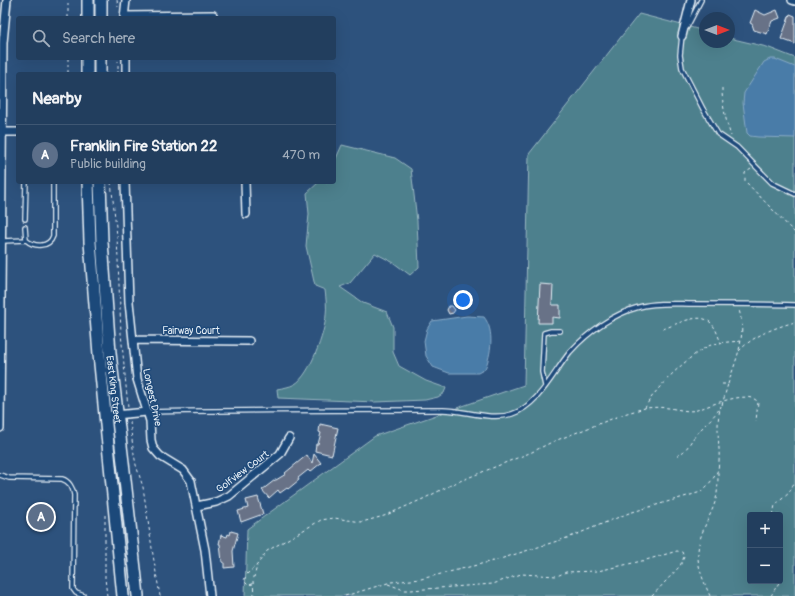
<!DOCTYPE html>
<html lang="en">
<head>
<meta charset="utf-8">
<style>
	:root { --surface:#223e5e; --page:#2e4967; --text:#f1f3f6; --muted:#a2aebc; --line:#3f5773; --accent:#ff9aa2 }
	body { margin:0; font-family:Pangolin,sans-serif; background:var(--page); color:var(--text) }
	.controls { position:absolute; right:12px; bottom:12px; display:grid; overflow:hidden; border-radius:4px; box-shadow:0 4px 16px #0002 }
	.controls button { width:36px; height:36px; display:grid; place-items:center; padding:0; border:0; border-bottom:1px solid var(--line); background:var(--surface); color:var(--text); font:20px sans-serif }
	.compass { position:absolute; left:699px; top:12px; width:36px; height:36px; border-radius:50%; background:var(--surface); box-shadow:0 4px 16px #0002; rotate:90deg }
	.you { position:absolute; left:463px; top:300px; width:14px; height:14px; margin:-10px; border:3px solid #fff; border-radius:50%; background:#1a73e8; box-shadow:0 0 0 6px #1a73e833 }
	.badge { display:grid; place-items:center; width:26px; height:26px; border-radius:50%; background:var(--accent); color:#fff; font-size:13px; font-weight:700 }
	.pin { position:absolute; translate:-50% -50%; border:2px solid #fff; box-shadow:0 1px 4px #0006 }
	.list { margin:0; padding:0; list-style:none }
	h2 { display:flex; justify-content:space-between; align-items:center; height:52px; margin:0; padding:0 16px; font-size:17px }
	h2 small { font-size:13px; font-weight:400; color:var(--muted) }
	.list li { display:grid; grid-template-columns:26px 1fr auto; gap:12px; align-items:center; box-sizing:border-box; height:60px; padding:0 16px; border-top:1px solid var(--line) }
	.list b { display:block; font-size:15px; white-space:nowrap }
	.list p { margin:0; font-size:13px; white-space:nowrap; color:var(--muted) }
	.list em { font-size:13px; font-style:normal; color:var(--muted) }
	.icon { flex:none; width:22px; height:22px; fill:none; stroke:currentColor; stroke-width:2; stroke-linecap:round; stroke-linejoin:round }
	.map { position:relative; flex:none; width:795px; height:596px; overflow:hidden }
	.search { position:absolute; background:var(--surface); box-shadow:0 4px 16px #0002; left:16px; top:16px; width:320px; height:44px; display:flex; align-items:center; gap:10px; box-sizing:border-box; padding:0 14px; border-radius:4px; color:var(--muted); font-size:15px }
	.panel { position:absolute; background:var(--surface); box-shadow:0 4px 16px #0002; left:16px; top:72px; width:320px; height:112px; border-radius:4px }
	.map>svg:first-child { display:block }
	.green { fill:#4d808d; stroke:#9ab8c2; fill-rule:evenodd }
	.water { fill:#4a7ca8; stroke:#89abc8 }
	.building { fill:#677287; stroke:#e8f1f8 }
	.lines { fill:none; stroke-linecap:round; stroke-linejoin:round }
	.lane-casing { stroke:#e8f1f8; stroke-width:6 }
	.street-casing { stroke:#e8f1f8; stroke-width:10 }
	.primary-casing { stroke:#e8f1f8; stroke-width:14 }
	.path { stroke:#e8f1f8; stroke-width:1; stroke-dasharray:3 3; stroke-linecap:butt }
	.lane { stroke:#1f4a7a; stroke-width:3.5 }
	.street { stroke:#1f4a7a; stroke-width:7 }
	.primary { stroke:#1f4a7a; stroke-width:11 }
	.labels { text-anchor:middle; stroke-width:3; stroke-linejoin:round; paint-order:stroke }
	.street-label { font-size:10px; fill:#e8f1f8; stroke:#1f4a7a }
</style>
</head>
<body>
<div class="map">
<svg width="795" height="596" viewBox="0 0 795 596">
	<rect width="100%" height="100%" fill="#2d527d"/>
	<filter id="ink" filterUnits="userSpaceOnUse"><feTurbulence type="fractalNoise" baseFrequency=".025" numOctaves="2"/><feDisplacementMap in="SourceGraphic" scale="8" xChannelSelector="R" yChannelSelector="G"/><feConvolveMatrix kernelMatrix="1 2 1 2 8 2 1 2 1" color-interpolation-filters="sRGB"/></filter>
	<g filter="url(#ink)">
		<!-- green -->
		<path class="green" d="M639 14 705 31V42H729V38L767 47 795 58V596H245L247 529 375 436 524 385 529 154ZM750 515H780V581H750Z
			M342 145 395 158 411 169 417 221 419 267 410 275 394 263 375 253 350 283 340 287 363 303 387 312 393 327V352L399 366 426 381 446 388 444 393 438 397 425 400 375 402 278 398 277 389C282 388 290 387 295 384 310 375 325 333 326 315 327 307 326 298 325 290L315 286 306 246 309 214 307 193 319 182H334V163Z"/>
		<!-- water -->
		<path class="water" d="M770 59H775L795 67V138L758 137 750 136 747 133 743 103 744 93 764 62Z
			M467 316 484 317C495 331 491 354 485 369L478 373H449L433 367 426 356 424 341 427 329 432 321Z"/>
		<!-- building -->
		<path class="building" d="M755 10 765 15 777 10 780 18 772 21 767 34 754 30 752 24 750 23Z
			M790 14 795 16V44L781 39Z
			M540 284 553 285 552 305H560V318L552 317V323H538Z
			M449 306H452L455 310 453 313 449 314 447 310Z
			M320 424 338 428 332 455 315 451 316 444H318L321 433 319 432Z
			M314 454 321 463 310 472 308 470 298 478 299 480 288 489 287 488 280 493 278 490 269 498 262 490 275 480H276L286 474 285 473 307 455 312 463Z
			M258 497 263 514 241 522 238 511 248 508 246 500Z
			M231 531 238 533 233 551 234 567 224 568V562H222L220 544H219L221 535 227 537 228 534 230 535Z"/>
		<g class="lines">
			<defs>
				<path id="lane" d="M687 27 701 0
					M682 35 680 55 682 68 703 109 718 134 737 147 772 183 795 194
					M25 219 26 182
					M25 227 26 240C34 247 49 248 53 236V182
					M2 241 26 240
					M545 386 542 372 544 333 551 331H560
					M148 412C246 410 345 410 443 410 464 410 491 421 512 414 539 405 553 373 570 352 588 332 613 314 639 307 657 302 676 304 694 304 728 304 761 304 795 305
					M0 475 9 478 62 479C69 481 73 488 74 495L73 589 76 593 84 596"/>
				<path id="street" d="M792 0 795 1
					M124 16 213 15
					M124 18 126 0
					M682 36 691 0
					M126 58V74
					M0 132H18
					M125 182 129 302 137 379 150 421 151 440 153 448 160 456 183 470 191 481 205 550 210 596
					M245 182 246 214
					M133 340 249 341
					M105 416 147 412
					M0 428 3 43 7 0
					M197 506 216 502 229 496 280 454 289 438"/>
				<g id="primary">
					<path d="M88 18V0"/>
					<path d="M101 18V0"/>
					<path d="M87 74V58"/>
					<path d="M100 74V58"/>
					<path d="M88 182 90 242 99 354 123 596"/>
					<path id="s1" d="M100 182 102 242 110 353 124 471 138 596"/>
				</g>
			</defs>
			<!-- lane casing -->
			<use href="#lane" class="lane-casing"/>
			<!-- street casing -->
			<use href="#street" class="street-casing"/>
			<!-- primary casing -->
			<use href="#primary" class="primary-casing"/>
			<!-- path -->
			<path class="path" d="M117 0 118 7
				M68 18V0
				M68 58V74
				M118 74V61
				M722 88C722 105 726 121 731 136
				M751 169 745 173V181L795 233
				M111 182 117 236 121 333 128 407
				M663 329C675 325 700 311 711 323 716 328 718 336 721 343
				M741 341C731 342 720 342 711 345 692 352 653 390 645 408 655 407 665 407 675 409 682 410 690 412 697 410 709 406 748 389 758 402L756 421
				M739 351C754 335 774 328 795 322
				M722 384H728C736 360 747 336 739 310
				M722 405 728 384
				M130 422 133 448 136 465 143 487 153 555 160 596
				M677 456C689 449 688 444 696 435 704 425 713 418 720 408
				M105 515V578L107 596
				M773 515 775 505 789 493 795 481
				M253 584 248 585 245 582 244 580 247 574 257 565 267 551 321 520 334 518 362 522 384 516 423 499 455 483 532 452 552 442 627 413 645 408
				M388 584 404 590H411L493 584 521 574 557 576 566 572 598 571 646 560 677 551 682 552 684 557 680 566 652 596
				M254 596 253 581 257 566
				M345 596 391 582 421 579 497 560 570 537 629 513 701 492C706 488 717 475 718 469 722 449 714 428 721 406
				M710 596C704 582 697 567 698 552 699 532 711 517 716 499 718 490 718 480 718 471
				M771 596C778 582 787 577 780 561"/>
			<!-- lane -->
			<use href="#lane" class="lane"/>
			<!-- street -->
			<use href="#street" class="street"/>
			<!-- primary -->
			<use href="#primary" class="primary"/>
		</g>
	</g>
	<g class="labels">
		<!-- street labels -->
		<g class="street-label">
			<text x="191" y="334">Fairway Court</text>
			<text dy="4" stroke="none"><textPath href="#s1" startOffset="208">East King Street</textPath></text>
			<text transform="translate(153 397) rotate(78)" y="4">Longest Drive</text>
			<text transform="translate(242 471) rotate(-37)" y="4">Golfview Court</text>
		</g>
	</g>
</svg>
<div class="controls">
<button>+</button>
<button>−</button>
</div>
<svg class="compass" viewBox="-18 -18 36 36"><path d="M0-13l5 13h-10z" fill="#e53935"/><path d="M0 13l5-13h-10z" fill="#a2aebc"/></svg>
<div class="you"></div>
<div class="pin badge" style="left:41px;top:517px;background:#5c6f8a">A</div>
<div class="search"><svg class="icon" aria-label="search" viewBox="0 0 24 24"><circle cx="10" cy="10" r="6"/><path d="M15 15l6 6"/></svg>Search here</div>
<section class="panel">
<h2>Nearby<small></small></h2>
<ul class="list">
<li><span class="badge" style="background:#5c6f8a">A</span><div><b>Franklin Fire Station 22</b><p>Public building</p></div><em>470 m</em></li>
</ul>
</section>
</div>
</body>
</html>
